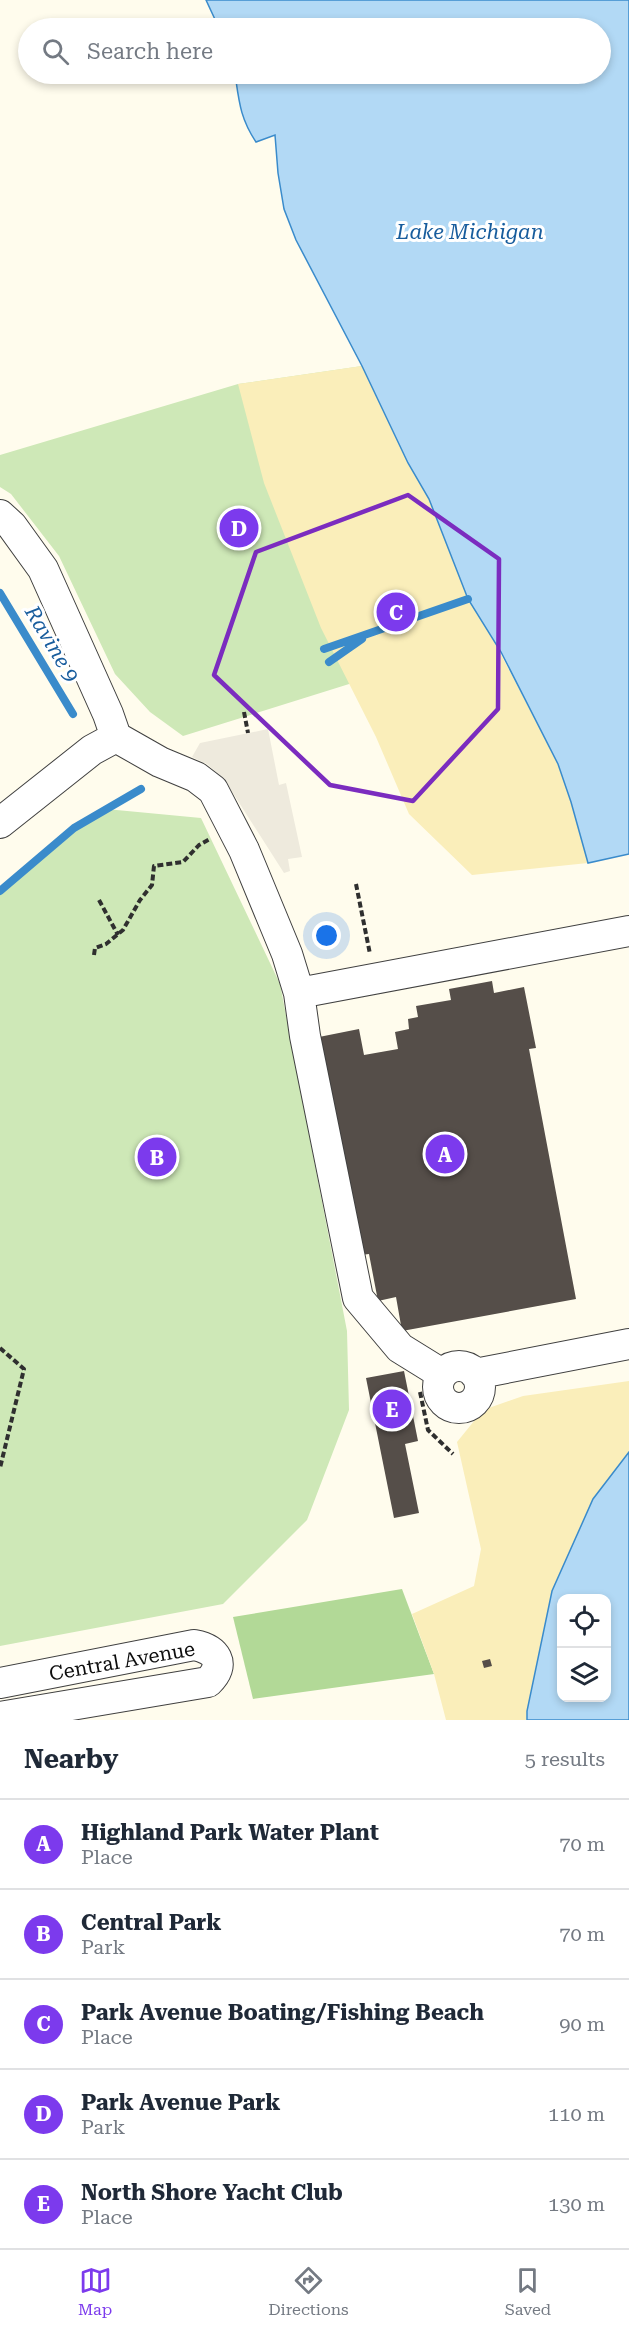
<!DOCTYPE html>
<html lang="en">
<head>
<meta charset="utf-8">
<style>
	:root { --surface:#fff; --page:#f6f6f7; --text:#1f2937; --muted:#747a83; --line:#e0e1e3; --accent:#7c3aed }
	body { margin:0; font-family:"Roboto Serif",serif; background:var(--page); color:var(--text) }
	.controls { position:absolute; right:18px; bottom:18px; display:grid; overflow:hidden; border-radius:12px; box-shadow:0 3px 9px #0003 }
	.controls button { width:54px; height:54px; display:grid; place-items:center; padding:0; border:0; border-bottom:2px solid var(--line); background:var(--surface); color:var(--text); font:30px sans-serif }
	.you { position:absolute; left:327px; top:936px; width:21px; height:21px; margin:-15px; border:4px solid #fff; border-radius:50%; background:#1a73e8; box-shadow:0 0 0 9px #1a73e833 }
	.badge { display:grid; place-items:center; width:39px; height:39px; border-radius:50%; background:var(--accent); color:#fff; font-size:20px; font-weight:700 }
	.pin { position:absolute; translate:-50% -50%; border:3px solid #fff; box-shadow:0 2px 6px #0006 }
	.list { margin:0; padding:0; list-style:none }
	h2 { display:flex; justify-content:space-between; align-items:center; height:78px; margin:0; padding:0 24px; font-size:26px }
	h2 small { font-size:20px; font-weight:400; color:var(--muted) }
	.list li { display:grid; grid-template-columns:39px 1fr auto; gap:18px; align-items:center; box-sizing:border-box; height:90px; padding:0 24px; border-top:2px solid var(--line) }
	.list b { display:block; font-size:22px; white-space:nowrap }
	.list p { margin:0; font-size:20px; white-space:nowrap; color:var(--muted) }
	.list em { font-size:20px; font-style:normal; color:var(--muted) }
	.icon { flex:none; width:33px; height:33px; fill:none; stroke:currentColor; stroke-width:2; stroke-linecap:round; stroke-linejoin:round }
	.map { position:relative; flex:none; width:629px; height:1720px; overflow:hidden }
	.search { position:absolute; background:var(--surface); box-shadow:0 3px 9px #0003; left:18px; right:18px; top:18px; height:66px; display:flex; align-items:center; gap:15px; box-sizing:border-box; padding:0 21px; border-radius:33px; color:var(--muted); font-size:22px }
	.sheet { height:528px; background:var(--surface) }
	nav { display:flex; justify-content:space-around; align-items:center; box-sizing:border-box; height:84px; border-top:2px solid var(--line); background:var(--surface); font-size:16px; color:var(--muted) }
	nav a { display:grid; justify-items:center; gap:3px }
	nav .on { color:var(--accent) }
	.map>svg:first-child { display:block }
	.green { fill:#cee8b7 }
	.forest { fill:#b2d997 }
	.sand { fill:#faeeba }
	.plaza { fill:#eeeadd }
	.water { fill:#b2d9f5; stroke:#3a8bcb; stroke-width:1.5; fill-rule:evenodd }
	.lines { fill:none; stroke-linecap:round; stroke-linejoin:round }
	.stream { stroke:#3a8bcb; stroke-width:8 }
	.building { fill:#554e49 }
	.minor-casing { stroke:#404040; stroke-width:32 }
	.path { stroke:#2f2f2f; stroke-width:4; stroke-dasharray:6 3; stroke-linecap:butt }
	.minor { stroke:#fff; stroke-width:30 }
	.marked { fill:none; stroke:#7b2cbf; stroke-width:4.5; stroke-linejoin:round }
	.labels { text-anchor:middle; stroke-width:6; stroke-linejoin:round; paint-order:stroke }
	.street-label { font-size:20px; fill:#0d0d0d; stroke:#fff }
	.water-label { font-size:21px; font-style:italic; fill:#185d9d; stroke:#fff }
</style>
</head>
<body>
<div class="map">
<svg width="629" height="1720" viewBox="0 0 629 1720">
	<rect width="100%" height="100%" fill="#fffced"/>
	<!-- green -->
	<path class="green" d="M362 366 408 463 429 499 468 599 493 639 183 736 150 712 115 674 59 556 11 494 0 487V455L238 384Z
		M106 809 201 818 280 984 347 1331 349 1410 307 1520 223 1604 0 1646V891L74 828Z"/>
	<!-- forest -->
	<path class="forest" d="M402 1589 434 1674 253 1699 233 1617Z"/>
	<!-- sand -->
	<path class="sand" d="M362 366 408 463 429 499 468 599 493 639 558 764 571 802 588 863 472 875 409 814 376 737 321 628 264 483 238 384Z
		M629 1381V1452L593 1499 552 1591 527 1711V1720H446L434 1674 412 1614 474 1586 481 1549 457 1442 483 1410 523 1396Z"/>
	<!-- plaza -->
	<path class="plaza" d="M268 729 279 785 286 783 302 857 288 859 290 871 284 873 224 779 207 764 192 757 200 743Z"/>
	<!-- water -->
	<path class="water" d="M206 0H629V854L588 863 571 802 558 764 501 652 468 599 429 499 408 463 362 366 296 240 284 209 278 173 275 135 256 142C240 118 239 101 235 74H600V28H219Z
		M629 1452V1720H527V1711L552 1591 593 1499ZM562 1598H606V1698H562Z"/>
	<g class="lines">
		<!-- stream -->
		<path class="stream" d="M0 593 73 714
			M324 649 468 599
			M329 662 362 639
			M0 891 74 828 141 789"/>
	</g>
	<!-- building -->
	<path class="building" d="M492 981 494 993 524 987 536 1048 529 1049 576 1299 402 1331 396 1297 378 1301 369 1254 361 1255 319 1037 359 1029 364 1055 398 1049 395 1032 409 1029 408 1019 418 1017 416 1006 451 1000 449 989Z
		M404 1371 418 1441 405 1444 419 1513 394 1518 366 1378Z
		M490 1659 492 1666 484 1668 482 1661Z"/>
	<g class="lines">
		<defs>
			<path id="minor" d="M0 515 12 526 43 569 108 714 116 737
				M116 737 160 762 196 777 213 790 244 850 287 954 299 993 305 1036 358 1298 400 1348 442 1374
				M0 823 92 750 116 737
				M299 993 629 931
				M438 1387a21 21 0 1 1 42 0a21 21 0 1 1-42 0Z
				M475 1374 629 1344
				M0 1683 194 1645C216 1649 227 1664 208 1682L0 1717"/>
		</defs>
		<!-- minor casing -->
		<use href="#minor" class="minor-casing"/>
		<!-- path -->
		<path class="path" d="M244 712 248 733
			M356 884 370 954
			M99 900 118 935
			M94 955 95 948 106 944 123 930 140 900 152 885 154 866 183 862 199 845 210 839
			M0 1348 24 1369 0 1468
			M420 1392 428 1430 453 1454"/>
		<!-- minor -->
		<use href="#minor" class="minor"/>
	</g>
	<!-- marked area -->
	<path class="marked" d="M408 495 499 559 498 709 413 801 330 785 214 675 256 552Z"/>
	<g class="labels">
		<!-- street labels -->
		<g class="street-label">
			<text transform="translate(122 1661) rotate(-10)" y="7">Central Avenue</text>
		</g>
		<!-- water labels -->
		<g class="water-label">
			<text x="470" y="239">Lake Michigan</text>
			<text transform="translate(52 644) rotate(59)" y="7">Ravine 9</text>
		</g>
	</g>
</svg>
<div class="controls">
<button><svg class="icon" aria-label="locate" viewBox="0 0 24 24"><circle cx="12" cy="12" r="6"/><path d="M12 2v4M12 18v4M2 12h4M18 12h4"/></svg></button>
<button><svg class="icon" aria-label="layers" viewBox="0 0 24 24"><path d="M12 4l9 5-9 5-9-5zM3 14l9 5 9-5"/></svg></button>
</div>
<div class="you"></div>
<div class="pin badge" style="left:445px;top:1154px">A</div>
<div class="pin badge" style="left:157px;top:1157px">B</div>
<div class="pin badge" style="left:396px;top:612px">C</div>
<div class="pin badge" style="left:239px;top:528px">D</div>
<div class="pin badge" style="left:392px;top:1409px">E</div>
<div class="search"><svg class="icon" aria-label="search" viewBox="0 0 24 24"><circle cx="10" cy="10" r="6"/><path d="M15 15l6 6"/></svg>Search here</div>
</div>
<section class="sheet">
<h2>Nearby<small>5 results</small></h2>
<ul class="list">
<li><span class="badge">A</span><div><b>Highland Park Water Plant</b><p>Place</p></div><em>70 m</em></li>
<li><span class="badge">B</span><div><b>Central Park</b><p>Park</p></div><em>70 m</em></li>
<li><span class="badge">C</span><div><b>Park Avenue Boating/Fishing Beach</b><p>Place</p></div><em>90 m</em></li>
<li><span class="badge">D</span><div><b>Park Avenue Park</b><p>Park</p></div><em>110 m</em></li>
<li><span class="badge">E</span><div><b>North Shore Yacht Club</b><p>Place</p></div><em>130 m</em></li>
</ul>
</section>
<nav>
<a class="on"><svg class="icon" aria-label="map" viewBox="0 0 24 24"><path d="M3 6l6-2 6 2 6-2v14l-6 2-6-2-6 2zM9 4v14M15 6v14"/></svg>Map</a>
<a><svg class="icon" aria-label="directions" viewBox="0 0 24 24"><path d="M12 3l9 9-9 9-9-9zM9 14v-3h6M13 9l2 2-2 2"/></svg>Directions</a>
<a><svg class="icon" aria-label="saved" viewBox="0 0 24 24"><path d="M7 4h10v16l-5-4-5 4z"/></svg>Saved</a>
</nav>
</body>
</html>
